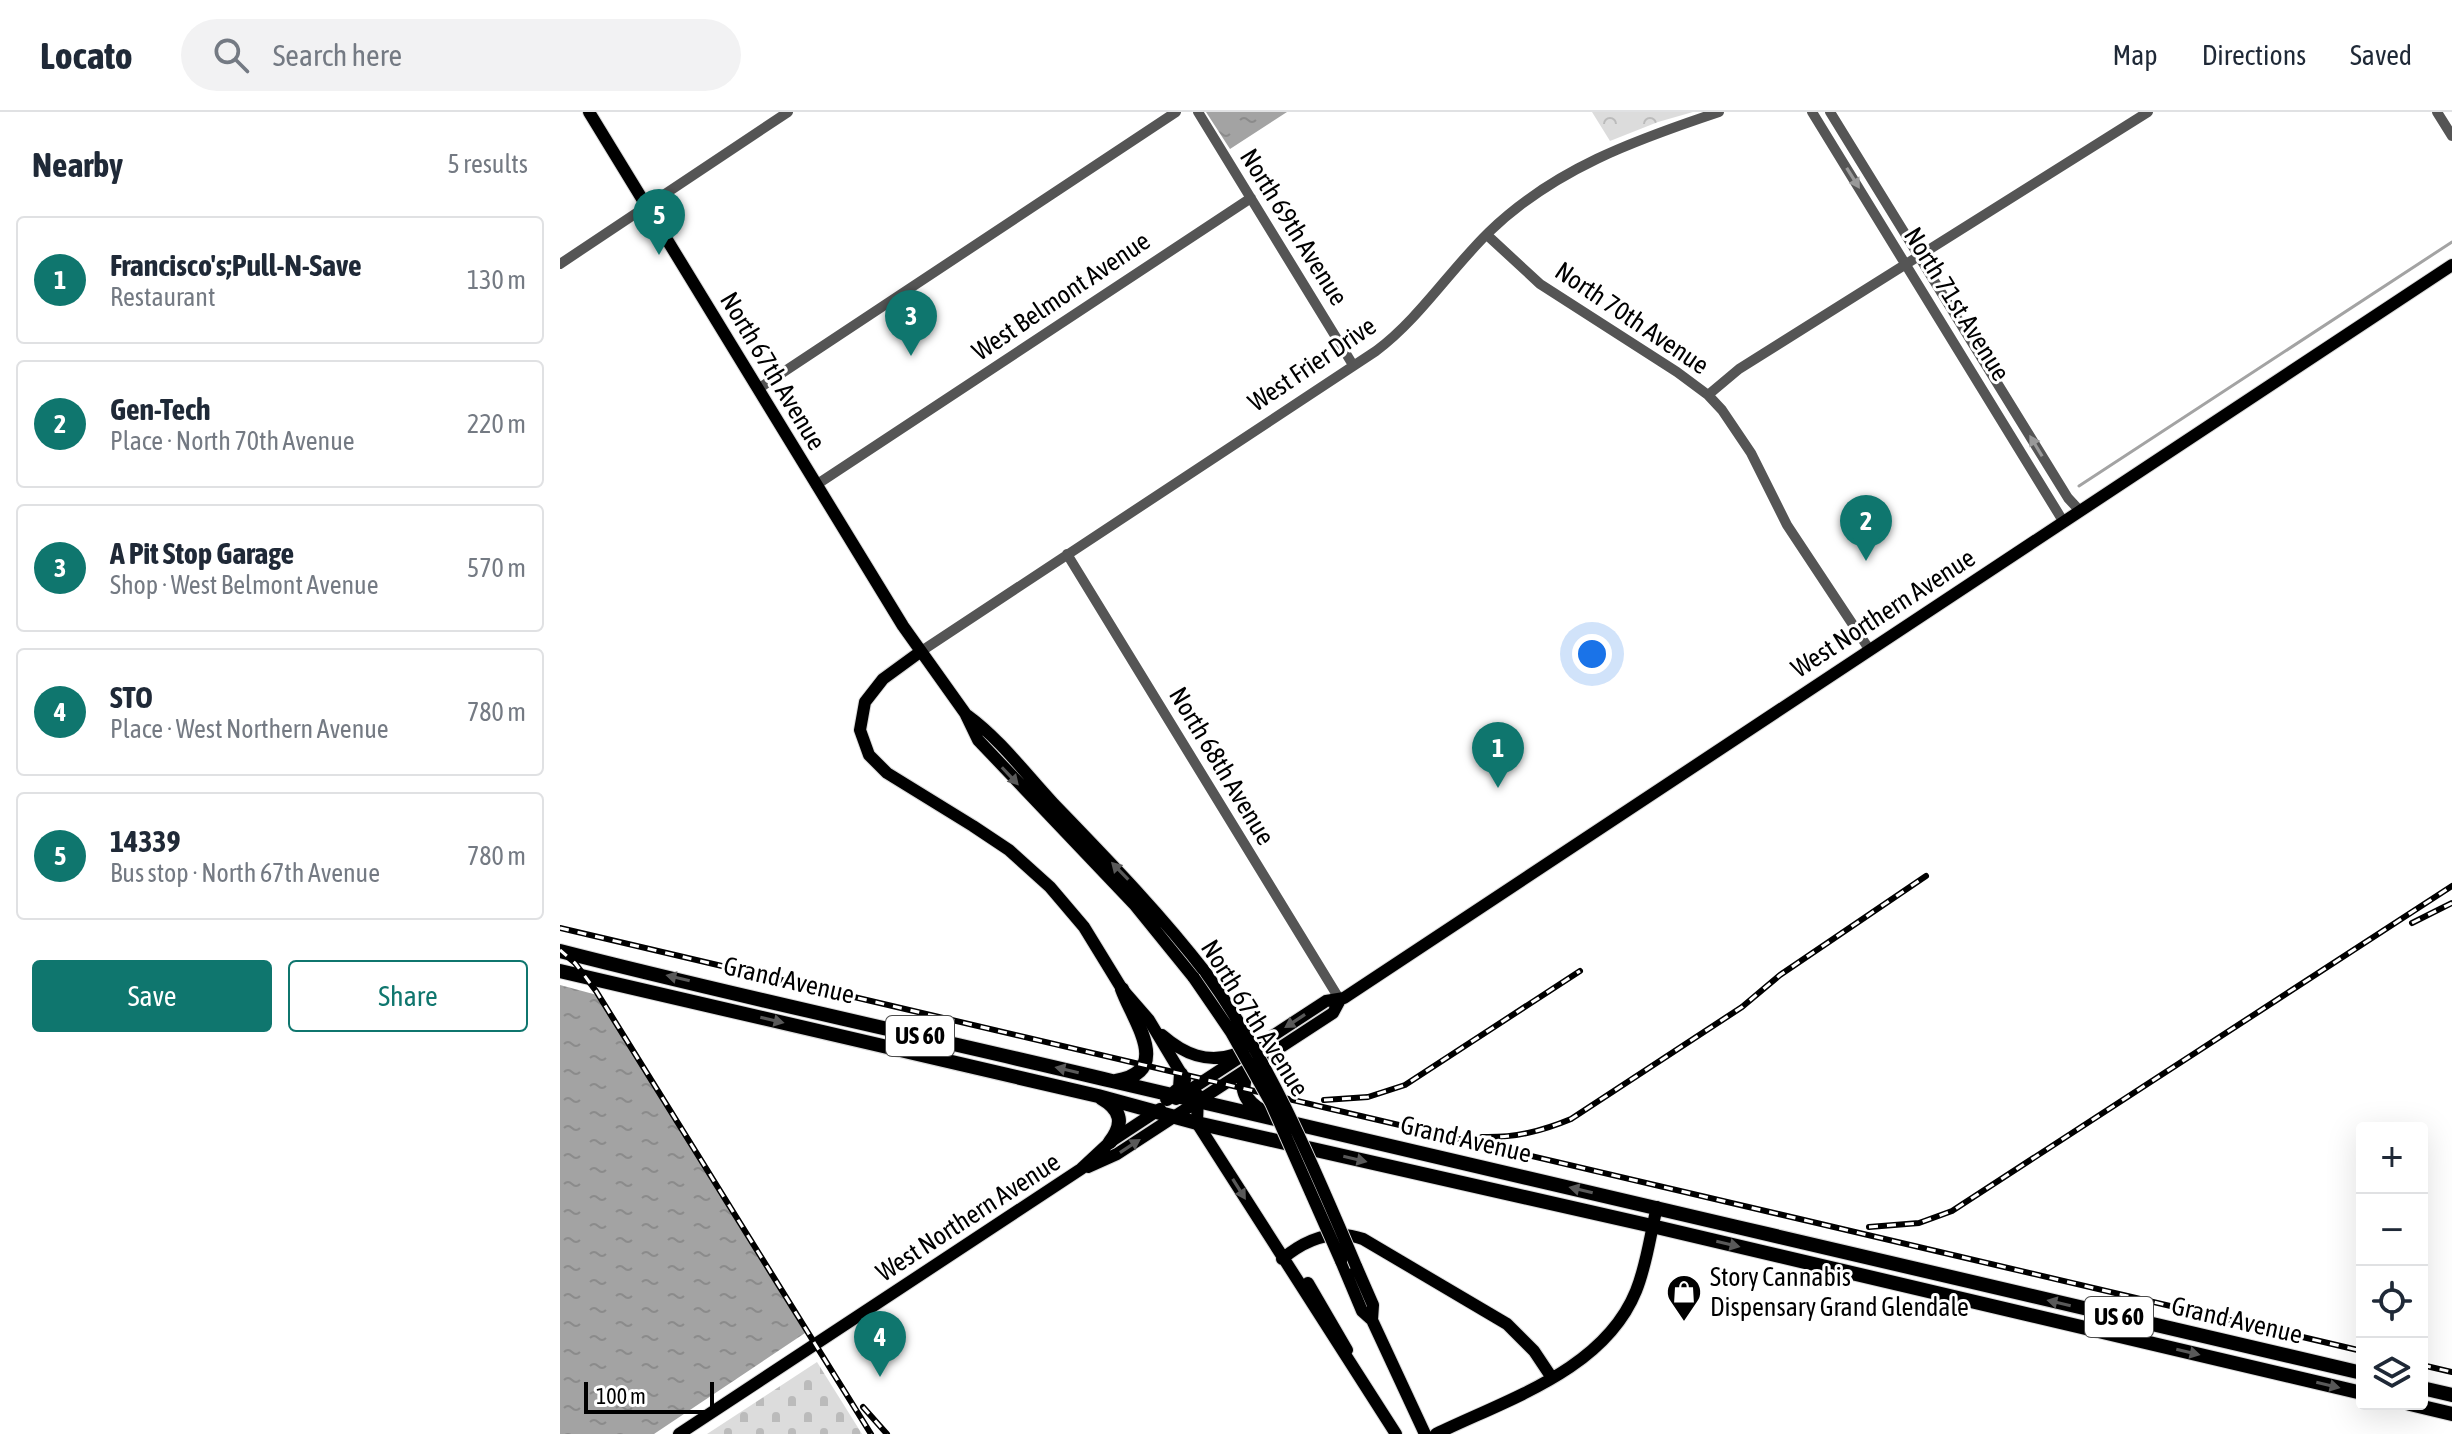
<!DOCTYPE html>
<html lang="en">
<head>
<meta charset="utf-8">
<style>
	:root { --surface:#fff; --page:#f2f2f3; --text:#1f2937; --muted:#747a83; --line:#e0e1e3; --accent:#0f766e }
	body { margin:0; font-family:"Asap Condensed",sans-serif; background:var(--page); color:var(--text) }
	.controls { position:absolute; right:24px; bottom:24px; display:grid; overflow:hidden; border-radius:8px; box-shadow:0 8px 32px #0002 }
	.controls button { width:72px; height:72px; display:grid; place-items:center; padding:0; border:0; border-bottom:2px solid var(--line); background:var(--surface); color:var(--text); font:40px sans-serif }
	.scale { position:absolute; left:24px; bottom:20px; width:130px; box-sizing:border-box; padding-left:8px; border:4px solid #000; border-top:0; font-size:22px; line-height:28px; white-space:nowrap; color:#000; -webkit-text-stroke:6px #fff; paint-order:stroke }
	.you { position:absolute; left:1032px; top:542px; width:28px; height:28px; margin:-20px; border:6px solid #fff; border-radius:50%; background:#1a73e8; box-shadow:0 0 0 12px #1a73e833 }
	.badge { display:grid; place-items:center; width:52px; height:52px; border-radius:50%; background:var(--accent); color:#fff; font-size:26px; font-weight:700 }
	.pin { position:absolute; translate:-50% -66px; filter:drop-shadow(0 2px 4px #0008) }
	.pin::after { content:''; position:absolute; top:42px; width:28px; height:24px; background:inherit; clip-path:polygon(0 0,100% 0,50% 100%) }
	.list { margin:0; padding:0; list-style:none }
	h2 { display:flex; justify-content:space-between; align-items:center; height:104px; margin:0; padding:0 32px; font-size:34px }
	h2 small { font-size:26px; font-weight:400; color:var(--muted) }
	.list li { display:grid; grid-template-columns:52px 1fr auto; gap:24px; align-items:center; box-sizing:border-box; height:128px; margin:0 16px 16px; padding:0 16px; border:2px solid var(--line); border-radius:8px }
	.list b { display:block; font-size:30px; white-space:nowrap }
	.list p { margin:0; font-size:26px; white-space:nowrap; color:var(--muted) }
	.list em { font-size:26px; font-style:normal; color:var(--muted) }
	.actions { display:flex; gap:16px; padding:24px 32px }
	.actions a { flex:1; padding:18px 0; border:2px solid var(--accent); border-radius:8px; text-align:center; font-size:28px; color:var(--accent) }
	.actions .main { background:var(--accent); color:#fff }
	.icon { flex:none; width:44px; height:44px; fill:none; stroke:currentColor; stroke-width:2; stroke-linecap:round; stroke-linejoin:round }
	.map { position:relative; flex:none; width:1892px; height:1322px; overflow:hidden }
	header { display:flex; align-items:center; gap:48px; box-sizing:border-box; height:112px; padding:0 40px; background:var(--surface); border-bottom:2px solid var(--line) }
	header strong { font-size:38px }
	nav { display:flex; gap:44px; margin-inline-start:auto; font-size:28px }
	.search { width:560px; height:72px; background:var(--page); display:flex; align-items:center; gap:20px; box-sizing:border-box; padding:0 28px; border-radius:44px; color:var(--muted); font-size:30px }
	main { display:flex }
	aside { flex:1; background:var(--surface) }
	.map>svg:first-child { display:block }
	.cemetery { fill:url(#cemetery-stones) }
	.park { fill:url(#park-crowns) }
	.water { fill:url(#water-ripples) }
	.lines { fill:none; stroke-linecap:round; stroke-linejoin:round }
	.stream { stroke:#a3a3a3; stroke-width:3 }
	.major-casing { stroke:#dbdbdb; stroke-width:14 }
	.highway-casing { stroke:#dbdbdb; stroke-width:16 }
	.minor { stroke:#555; stroke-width:10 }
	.major { stroke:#000; stroke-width:12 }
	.highway { stroke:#000; stroke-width:14 }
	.rail-casing { stroke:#000; stroke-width:6 }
	.rail { stroke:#fff; stroke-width:3; stroke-dasharray:9; stroke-linecap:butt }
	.major-bridge-casing { stroke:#dbdbdb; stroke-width:14; stroke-linecap:butt }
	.major-bridge { stroke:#000; stroke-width:12 }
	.oneway { fill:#999 }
	.oneway2 { fill:#595959 }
	.labels { text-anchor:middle; stroke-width:6; stroke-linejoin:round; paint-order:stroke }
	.shield { fill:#fff; stroke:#4c4c4c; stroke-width:2 }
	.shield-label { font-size:24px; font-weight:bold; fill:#000 }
	.street-label { font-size:26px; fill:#000; stroke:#fff }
	.poi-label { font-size:26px; fill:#000; stroke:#fff; text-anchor:start }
</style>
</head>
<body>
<header>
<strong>Locato</strong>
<div class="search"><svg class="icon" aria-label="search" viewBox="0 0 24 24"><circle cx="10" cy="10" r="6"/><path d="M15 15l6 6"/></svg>Search here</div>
<nav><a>Map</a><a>Directions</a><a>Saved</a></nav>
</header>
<main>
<aside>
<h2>Nearby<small>5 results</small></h2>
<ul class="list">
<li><span class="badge">1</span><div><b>Francisco's;Pull-N-Save</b><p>Restaurant</p></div><em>130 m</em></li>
<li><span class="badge">2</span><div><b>Gen-Tech</b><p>Place · North 70th Avenue</p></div><em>220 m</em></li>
<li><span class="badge">3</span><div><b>A Pit Stop Garage</b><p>Shop · West Belmont Avenue</p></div><em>570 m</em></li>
<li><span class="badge">4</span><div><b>STO</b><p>Place · West Northern Avenue</p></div><em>780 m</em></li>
<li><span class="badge">5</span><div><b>14339</b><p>Bus stop · North 67th Avenue</p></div><em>780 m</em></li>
</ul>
<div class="actions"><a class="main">Save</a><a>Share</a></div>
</aside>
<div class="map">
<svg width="1892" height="1322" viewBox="0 0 1892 1322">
	<defs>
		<pattern id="cemetery-stones" width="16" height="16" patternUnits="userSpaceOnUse" patternTransform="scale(2)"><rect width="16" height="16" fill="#dcdcdc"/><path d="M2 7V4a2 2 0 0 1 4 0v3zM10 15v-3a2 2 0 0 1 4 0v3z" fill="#bbb"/></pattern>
		<pattern id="park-crowns" width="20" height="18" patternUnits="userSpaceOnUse" patternTransform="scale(2)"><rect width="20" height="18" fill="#dcdcdc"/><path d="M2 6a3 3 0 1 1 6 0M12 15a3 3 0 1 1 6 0" fill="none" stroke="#bbb"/></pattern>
		<pattern id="water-ripples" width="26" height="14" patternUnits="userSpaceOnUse" patternTransform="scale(2)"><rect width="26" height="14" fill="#a3a3a3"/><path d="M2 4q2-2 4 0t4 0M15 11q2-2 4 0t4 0" fill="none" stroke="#8b8b8b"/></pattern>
	</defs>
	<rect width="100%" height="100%" fill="#fff"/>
	<!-- cemetery -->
	<path class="cemetery" d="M257 1250 302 1322H147Z"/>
	<!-- park -->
	<path class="park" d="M1032 0H1133L1098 10 1050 29Z"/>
	<!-- water -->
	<path class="water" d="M646 0H727L670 37Z
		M0 873 37 883 245 1221 94 1322H0Z"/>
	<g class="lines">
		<!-- stream -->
		<path class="stream" d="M1519 374 1892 130"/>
		<defs>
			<path id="major" d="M29 0 343 514 405 601 418 628 574 792 634 866
				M360 540 323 567 305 590 300 618 309 643 327 661 413 714 449 738 490 775 524 815 562 877 589 908 625 968
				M407 603C440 627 465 661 493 691 546 746 599 800 646 861
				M602 923C624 942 647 952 676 942
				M638 983 637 1011 836 1322
				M616 987 766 889 784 886 1892 153
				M528 1055 557 1042 773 901 780 888
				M722 1147C746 1127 773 1116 803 1127L947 1212 974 1239 992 1266
				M781 1149 802 1199 812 1208 865 1322
				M796 1154 813 1193 812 1208
				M748 1171 787 1238
				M119 1322 521 1057 550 1030 600 997
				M876 1322C948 1287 1044 1258 1076 1179 1087 1152 1090 1123 1097 1095"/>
			<path id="highway" d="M0 839C183 886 368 925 552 969 968 1069 1386 1161 1802 1261
				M0 859 538 984 637 1011 1092 1114 1802 1281
				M695 952C676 970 682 989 704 1000
				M556 969C613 959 574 910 562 877
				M541 986C562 998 564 1012 550 1030
				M607 987 620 976 621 962
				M1862 1276 1892 1283
				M1850 1292 1892 1302"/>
		</defs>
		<!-- major casing -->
		<use href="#major" class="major-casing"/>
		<!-- highway casing -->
		<use href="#highway" class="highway-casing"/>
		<!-- minor -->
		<path class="minor" d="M638 0 793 253
			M1252 0 1503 409
			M1270 0 1508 386 1519 398
			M1877 0 1892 24
			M927 123 980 172 1117 260 1148 283 1162 298 1191 341 1227 413 1309 537
			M0 152 228 0
			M198 277 616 0
			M1148 283 1179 257 1588 0
			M256 373 691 86
			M507 442 780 888
			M360 540 816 239C859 207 890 158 929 120 994 57 1075 28 1159 0"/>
		<!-- major -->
		<use href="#major" class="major"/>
		<!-- highway -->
		<use href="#highway" class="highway"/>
		<defs>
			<path id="rail" d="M1852 811 1892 791
				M0 816 1802 1239
				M0 838 15 851 36 879 311 1322
				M764 988 808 985 845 973 1020 859
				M922 1025C955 1026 982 1019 1011 1007L1182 895 1220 863 1366 764
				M1309 1115 1359 1111 1392 1099 1892 774
				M1862 1253 1892 1260
				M303 1295 327 1322"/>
		</defs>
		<!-- rail casing -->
		<use href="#rail" class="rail-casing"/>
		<!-- rail -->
		<use href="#rail" class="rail"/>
		<defs>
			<path id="major-bridge" d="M646 861C711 951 753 1053 796 1154
				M634 866 671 920 711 991 781 1149"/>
		</defs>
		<!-- major-bridge casing -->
		<use href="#major-bridge" class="major-bridge-casing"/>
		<!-- major-bridge -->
		<use href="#major-bridge" class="major-bridge"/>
	</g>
	<!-- one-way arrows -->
	<defs><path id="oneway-solid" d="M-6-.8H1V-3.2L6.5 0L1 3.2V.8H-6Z" transform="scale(2)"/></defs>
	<g class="oneway">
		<use href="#oneway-solid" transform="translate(1293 66) rotate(58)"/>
		<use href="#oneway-solid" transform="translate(1476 334) rotate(-121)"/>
	</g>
	<g class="oneway2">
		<use href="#oneway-solid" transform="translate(450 664) rotate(47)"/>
		<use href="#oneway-solid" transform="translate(560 759) rotate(-134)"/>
		<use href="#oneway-solid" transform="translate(118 866) rotate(-167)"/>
		<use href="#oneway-solid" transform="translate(212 908) rotate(13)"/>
		<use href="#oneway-solid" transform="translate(735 909) rotate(147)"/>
		<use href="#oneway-solid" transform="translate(507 958) rotate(-167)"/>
		<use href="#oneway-solid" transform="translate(570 1034) rotate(-33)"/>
		<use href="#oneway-solid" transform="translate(795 1047) rotate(13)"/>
		<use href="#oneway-solid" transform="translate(679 1077) rotate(58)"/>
		<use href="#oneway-solid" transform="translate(1021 1078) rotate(-167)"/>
		<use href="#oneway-solid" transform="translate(1168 1132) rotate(13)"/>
		<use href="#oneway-solid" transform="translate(1499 1191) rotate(-167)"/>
		<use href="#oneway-solid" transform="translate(1628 1240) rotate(13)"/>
		<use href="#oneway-solid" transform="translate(1768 1273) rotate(13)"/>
	</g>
	<!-- icons -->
	<defs>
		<symbol id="shop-pin" viewBox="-11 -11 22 30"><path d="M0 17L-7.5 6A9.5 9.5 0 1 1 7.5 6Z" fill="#000" stroke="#fff"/><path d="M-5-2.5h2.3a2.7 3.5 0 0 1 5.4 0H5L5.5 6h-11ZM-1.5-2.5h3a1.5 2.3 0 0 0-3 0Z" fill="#fff"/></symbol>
	</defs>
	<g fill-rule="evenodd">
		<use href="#shop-pin" x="1104" y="1160" width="40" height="54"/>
	</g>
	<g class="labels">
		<!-- shield labels -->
		<g class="shield">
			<rect x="326" y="904" width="68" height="40" rx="6"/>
			<rect x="1525" y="1185" width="68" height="40" rx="6"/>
		</g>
		<g class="shield-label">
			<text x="360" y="932">US 60</text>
			<text x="1559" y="1213">US 60</text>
		</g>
		<!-- street labels -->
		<g class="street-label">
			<text transform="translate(734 115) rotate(58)" y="9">North 69th Avenue</text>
			<text transform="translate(501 184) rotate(-34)" y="9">West Belmont Avenue</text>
			<text transform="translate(1397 192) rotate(58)" y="9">North 71st Avenue</text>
			<text transform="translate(1072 206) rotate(34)" y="9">North 70th Avenue</text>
			<text transform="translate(752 252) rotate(-34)" y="9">West Frier Drive</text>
			<text transform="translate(213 259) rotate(59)" y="9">North 67th Avenue</text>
			<text transform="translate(1323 501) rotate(-33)" y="9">West Northern Avenue</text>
			<text transform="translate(662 654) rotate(59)" y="9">North 68th Avenue</text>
			<text transform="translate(229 868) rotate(13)" y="9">Grand Avenue</text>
			<text transform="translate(695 906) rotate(58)" y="9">North 67th Avenue</text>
			<text transform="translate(906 1027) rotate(13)" y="9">Grand Avenue</text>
			<text transform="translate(408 1105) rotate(-33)" y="9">West Northern Avenue</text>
			<text transform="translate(1677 1208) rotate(13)" y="9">Grand Avenue</text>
		</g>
		<!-- poi labels -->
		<g class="poi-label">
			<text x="1150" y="1174">Story Cannabis<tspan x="1150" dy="30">Dispensary Grand Glendale</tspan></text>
		</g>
	</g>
</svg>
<div class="controls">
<button>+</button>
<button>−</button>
<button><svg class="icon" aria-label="locate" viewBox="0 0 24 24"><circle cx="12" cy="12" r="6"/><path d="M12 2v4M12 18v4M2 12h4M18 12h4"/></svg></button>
<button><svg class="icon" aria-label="layers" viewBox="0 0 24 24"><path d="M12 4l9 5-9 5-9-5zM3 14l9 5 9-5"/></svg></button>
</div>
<div class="scale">100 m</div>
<div class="you"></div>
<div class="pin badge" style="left:938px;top:676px">1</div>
<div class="pin badge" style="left:1306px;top:449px">2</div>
<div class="pin badge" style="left:351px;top:244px">3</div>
<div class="pin badge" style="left:320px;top:1265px">4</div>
<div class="pin badge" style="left:99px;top:143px">5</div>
</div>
</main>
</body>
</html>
